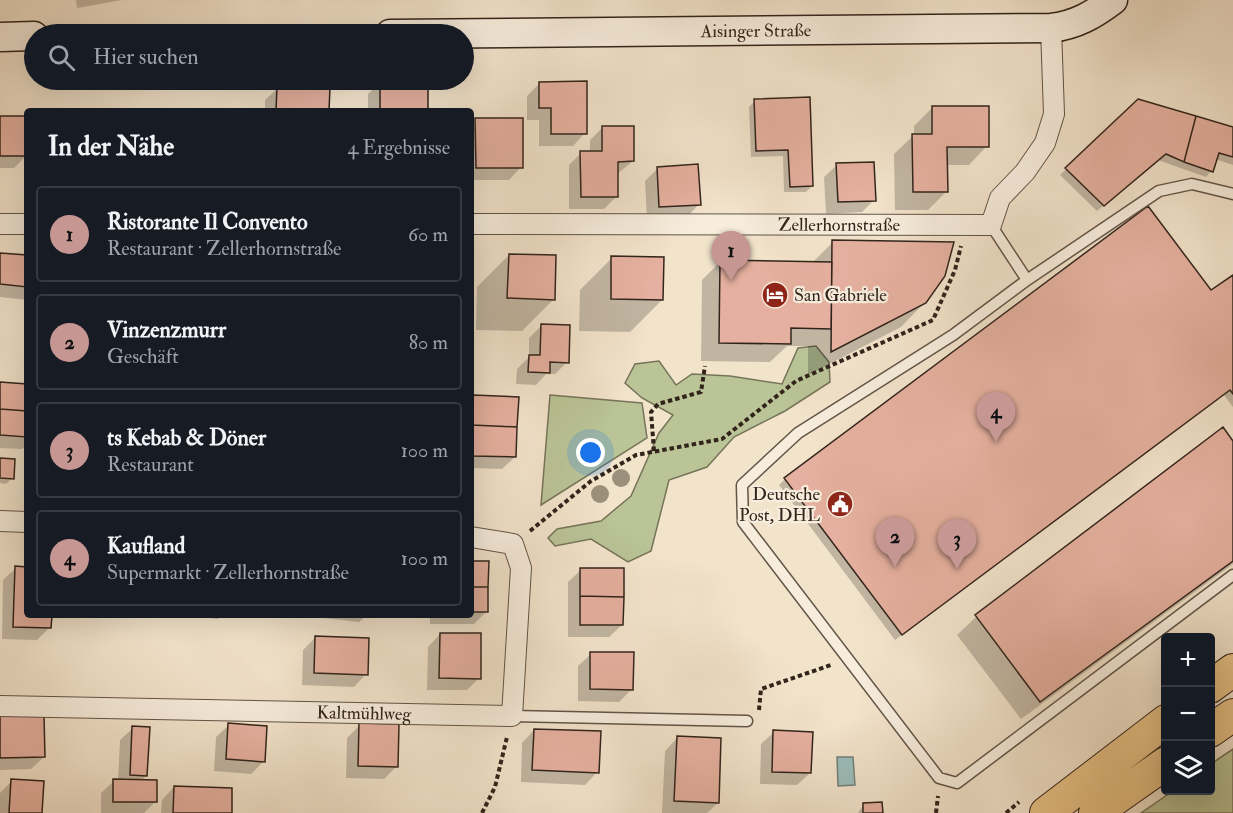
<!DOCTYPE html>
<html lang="de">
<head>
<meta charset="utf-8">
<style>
	:root { --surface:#171b24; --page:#20242c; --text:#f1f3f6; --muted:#9ea1a6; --line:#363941; --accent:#c59692 }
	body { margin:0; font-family:"IM FELL Double Pica",serif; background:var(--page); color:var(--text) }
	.controls { position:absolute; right:18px; bottom:18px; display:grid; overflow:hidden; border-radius:6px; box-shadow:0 6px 24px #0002 }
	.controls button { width:54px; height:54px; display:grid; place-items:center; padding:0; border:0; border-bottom:2px solid var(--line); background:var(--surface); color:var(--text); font:30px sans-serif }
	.you { position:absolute; left:591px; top:453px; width:21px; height:21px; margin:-15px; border:4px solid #fff; border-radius:50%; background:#1a73e8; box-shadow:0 0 0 9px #1a73e833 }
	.badge { display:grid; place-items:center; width:39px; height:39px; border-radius:50%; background:var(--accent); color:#111; font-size:20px; font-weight:700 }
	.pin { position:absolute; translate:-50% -50px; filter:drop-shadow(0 2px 3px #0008) }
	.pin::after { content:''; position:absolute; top:32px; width:21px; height:18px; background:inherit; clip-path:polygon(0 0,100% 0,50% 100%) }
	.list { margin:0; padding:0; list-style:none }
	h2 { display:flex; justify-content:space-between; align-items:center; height:78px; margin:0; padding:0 24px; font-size:26px }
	h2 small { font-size:20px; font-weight:400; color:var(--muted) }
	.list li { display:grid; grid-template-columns:39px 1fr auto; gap:18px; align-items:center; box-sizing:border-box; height:96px; margin:0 12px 12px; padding:0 12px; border:2px solid var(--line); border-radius:6px }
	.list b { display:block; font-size:22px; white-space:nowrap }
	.list p { margin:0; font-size:20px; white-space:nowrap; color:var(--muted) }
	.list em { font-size:20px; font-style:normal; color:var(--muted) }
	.icon { flex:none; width:33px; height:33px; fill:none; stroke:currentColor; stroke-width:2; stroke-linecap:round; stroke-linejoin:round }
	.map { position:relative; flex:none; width:1233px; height:813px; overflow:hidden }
	.search { position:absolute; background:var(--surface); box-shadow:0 6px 24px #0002; left:24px; top:24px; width:450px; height:66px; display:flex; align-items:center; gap:15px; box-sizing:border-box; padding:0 21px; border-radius:33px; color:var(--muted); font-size:22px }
	.panel { position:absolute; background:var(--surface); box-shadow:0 6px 24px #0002; left:24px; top:108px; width:450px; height:510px; border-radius:6px }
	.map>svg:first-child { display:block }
	.green { fill:#bac497; stroke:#767459; stroke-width:1.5 }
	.water { fill:#9cbdbb; stroke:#72807b; stroke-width:1.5 }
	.shadow { fill:#0003 }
	.building { fill:#e5b09f; stroke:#32241b; stroke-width:1.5 }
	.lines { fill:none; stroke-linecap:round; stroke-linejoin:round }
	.lane-casing { stroke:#625447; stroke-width:13 }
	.street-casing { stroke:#625447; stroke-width:22 }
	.secondary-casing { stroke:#32241b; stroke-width:31 }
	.primary-casing { stroke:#32241b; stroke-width:34 }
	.path { stroke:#32241b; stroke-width:4; stroke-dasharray:4.5 3; stroke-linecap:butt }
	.lane { stroke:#f7eddd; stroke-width:10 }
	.street { stroke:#f7eddd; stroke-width:20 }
	.secondary { stroke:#f7eddd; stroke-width:28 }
	.primary { stroke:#e9c286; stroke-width:32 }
	.tree { fill:#9b907b }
	.labels { text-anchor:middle; stroke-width:4.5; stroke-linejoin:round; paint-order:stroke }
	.street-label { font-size:18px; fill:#32241b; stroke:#f7eddd }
	.poi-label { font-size:18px; fill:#32241b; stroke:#f7eddd; text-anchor:start }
</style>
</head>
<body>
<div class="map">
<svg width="1233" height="813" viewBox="0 0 1233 813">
	<rect width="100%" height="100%" fill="#f2e3cb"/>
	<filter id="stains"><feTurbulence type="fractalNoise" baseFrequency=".00333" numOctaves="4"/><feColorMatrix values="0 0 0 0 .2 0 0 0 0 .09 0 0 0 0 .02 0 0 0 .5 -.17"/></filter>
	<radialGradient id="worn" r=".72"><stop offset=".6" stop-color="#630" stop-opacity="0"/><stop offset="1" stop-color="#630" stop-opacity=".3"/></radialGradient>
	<!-- green -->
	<path class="green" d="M816 346 829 362 830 382 785 411 734 437 707 467 669 480 651 551 628 562 591 539 555 546 548 538 557 529 601 521 631 496 659 433 673 415 642 398 625 383 635 364 659 361 676 385 692 374 730 376 782 384 798 348Z
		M550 395 642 403 647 438 541 505Z
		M1233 749V813H1141L1173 791 1210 790 1211 764Z"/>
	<!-- water -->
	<path class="water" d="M837 757H853L855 785 838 786Z"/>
	<!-- shadow -->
	<path class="shadow" d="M76 0H122L77 8Z
		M381 81 426 111H368V94Z
		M540 83 585 133 573 146H539V120H527V96Z
		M278 88 328 111H265V100Z
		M808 99 812 186 806 192H784L783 156 751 157 749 107 755 101Z
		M1138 100 1233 128V165L1215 159 1211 171 1206 177 1158 160 1097 211 1060 175Z
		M933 107 987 146 969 165H946V192L928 210H895L894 154 914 135V126Z
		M0 117 26 156 14 168H0Z
		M476 119 521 167 509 180H471V124Z
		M602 128 633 161 617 174V196L604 209H569V165L581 153 590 152V140Z
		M837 165 874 200 862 212 826 214 824 177Z
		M658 168 699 204 687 217 647 219 645 181Z
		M833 242 925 302 901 327 808 375V346H787L770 362 701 361 702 280 721 261 812 263Z
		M0 254 27 256V300L0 297Z
		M509 255 554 299 522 331 476 330 477 287Z
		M612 258 662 300 630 332 579 331 580 290Z
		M1233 277V407L1224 395 895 640 779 485 785 479 1211 292Z
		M542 325 567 362 555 374H546L536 385 516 384 517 369 529 357V338Z
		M0 384 27 386V444L22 449 0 448Z
		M474 397 515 457 502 469 471 468V400Z
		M1223 429 1233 443V564L1021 719 957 635 976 617Z
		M0 460 12 478 6 484 0 483Z
		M471 562 486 612 474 624H430V615H471Z
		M16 568H27V615H50V627L37 640 2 639 3 580Z
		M581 570 622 625 609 637H568V582Z
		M184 615H222L218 619Z
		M315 615H367L359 622 315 617Z
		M440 634 479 678 467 690H427L428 647Z
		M316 637 366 674 354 687 302 685 303 650Z
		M591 654 632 689 619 702 578 701V666Z
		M0 718 44 757 31 769 0 770Z
		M229 725 264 761 251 774 214 771 216 737Z
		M360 725 397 766 384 779 346 778 347 738Z
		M133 728 146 776 141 781 156 801 144 813H101V793L114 781H118L120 740Z
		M534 730 597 772 585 785 521 782 522 743Z
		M774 732 810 773 797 785 760 784 761 744Z
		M677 738 718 803 707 813H662L665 751Z
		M12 781 41 813H0V793Z
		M174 787 230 813H161L162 800Z
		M864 804 881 813H858Z"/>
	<!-- building -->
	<path class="building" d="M380 80H428V111H380Z
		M587 81V134H551V108H539V82Z
		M277 86 330 87 329 111H276Z
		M810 97 813 186 790 187 788 150 756 151 754 99Z
		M1138 99 1196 116 1184 162 1166 154 1104 206 1065 168Z
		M932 106H989V147H947L948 192H913L912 134H932Z
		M0 116H27V156H0Z
		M1196 116 1233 127V157L1219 153 1213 172 1184 162Z
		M475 118H523V168H476Z
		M602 126H634V161L618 162V197H581L580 151H602Z
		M874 162 876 201 838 202 836 163Z
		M698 164 701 205 659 207 657 167Z
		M1148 206 1211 290 1233 275V394L1230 390 902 635 784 478Z
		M832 240 954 242 945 276 926 303 831 352Z
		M0 253 27 255V287L0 284Z
		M509 254 556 255 555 300 507 298Z
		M611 256 664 257 663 300 611 299Z
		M720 260 832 262 831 329 791 328V344L719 343Z
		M541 324 570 325 569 363 550 362V373L528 372 529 355H540Z
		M0 382 27 384V411L0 409Z
		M473 395 519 397 517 427 472 425Z
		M0 409 27 411V437L0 435Z
		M472 425 517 427 516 457 471 456Z
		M1223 427 1233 441V561L1040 702 975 615Z
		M0 458 15 459 14 479 0 478Z
		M471 561H489L488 587H471Z
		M15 566 27 567V615H52L51 628 13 627Z
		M580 568H624V597L580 596Z
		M471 587H488V612H471Z
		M580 596 624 597 623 625H580Z
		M440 633H481V679L439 678Z
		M315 636 369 638 368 675 314 673Z
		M590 652H634L633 690 590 689Z
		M0 716H44L45 757 0 758Z
		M228 723 267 726 265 762 226 759Z
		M359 723 399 724 398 767 358 766Z
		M132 726 150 727 147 776 130 775Z
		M534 729 601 731 599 773 532 770Z
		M773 730 813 732 811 773 772 772Z
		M677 736 721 738 719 803 674 801Z
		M11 779 44 781 42 813H9Z
		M113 779 157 780V802H113Z
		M174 786 232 788V813H173Z
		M882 802 883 813H863V803Z"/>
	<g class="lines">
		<defs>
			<path id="lane" d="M1233 194 1192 184 1159 191 1027 280 953 335 798 433 742 485 743 522 939 778 957 783 1233 575
				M991 225 1027 280
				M512 716 747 721"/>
			<g id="street">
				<path d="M0 224H27"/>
				<path id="s1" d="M471 224 991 225 1000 198 1025 172 1045 143 1054 114 1051 28"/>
				<path d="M0 521 27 522"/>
				<path id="s2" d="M0 706 512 716 521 568 513 544 471 537"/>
			</g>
			<g id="secondary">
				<path id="s3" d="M390 34 1051 28C1076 25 1093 15 1113 0"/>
				<path d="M0 37 34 36"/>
			</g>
			<path id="primary" d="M1210 687 1233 670
				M1210 731 1233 715
				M1046 813 1166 721
				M1095 813 1166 763"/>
		</defs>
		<!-- lane casing -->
		<use href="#lane" class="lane-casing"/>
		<!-- street casing -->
		<use href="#street" class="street-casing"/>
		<!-- secondary casing -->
		<use href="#secondary" class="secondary-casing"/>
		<!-- primary casing -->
		<use href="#primary" class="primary-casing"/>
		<!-- path -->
		<path class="path" d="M654 451 651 412 658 404 701 392 705 366
			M530 531 591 481 636 455 722 439 796 381 933 320 955 270 961 246
			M759 710 761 689 831 665
			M482 813 495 787 507 737
			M936 813 938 796
			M1006 813 1019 802"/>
		<!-- lane -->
		<use href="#lane" class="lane"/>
		<!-- street -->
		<use href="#street" class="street"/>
		<!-- secondary -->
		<use href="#secondary" class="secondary"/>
		<!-- primary -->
		<use href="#primary" class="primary"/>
	</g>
	<!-- trees -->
	<g class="tree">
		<circle cx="621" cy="478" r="9"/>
		<circle cx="600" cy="494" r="9"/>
	</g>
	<!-- icons -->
	<defs>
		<symbol id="hotel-disc" viewBox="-11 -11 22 22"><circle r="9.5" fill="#8f2418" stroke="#f7eddd"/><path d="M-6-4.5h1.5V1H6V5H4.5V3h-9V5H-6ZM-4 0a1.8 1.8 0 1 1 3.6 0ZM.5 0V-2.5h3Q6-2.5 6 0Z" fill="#fff"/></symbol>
		<symbol id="civic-disc" viewBox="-11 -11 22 22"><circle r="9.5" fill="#8f2418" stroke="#f7eddd"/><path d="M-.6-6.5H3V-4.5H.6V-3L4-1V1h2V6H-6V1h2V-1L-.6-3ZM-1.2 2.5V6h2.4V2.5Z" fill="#fff"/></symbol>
	</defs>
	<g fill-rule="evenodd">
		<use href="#hotel-disc" x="760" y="280" width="30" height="30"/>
		<use href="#civic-disc" x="825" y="489" width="30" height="30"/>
	</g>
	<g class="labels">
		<!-- street labels -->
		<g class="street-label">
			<text dy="6" stroke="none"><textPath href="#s3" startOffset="366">Aisinger Straße</textPath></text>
			<text dy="6" stroke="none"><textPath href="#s1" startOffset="368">Zellerhornstraße</textPath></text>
			<text dy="6" stroke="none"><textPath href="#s2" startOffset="364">Kaltmühlweg</textPath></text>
		</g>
		<!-- poi labels -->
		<g class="poi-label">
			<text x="794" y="301">San Gabriele</text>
			<text x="820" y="500" text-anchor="end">Deutsche<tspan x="820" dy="21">Post, DHL</tspan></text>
		</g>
	</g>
	<rect width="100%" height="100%" filter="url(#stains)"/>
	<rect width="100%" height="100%" fill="url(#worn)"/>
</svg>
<div class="controls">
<button>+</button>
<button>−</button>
<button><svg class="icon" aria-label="layers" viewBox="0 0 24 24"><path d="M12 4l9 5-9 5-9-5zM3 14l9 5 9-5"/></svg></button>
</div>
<div class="you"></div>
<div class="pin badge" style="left:731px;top:281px">1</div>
<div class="pin badge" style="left:895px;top:567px">2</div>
<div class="pin badge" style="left:957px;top:569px">3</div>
<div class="pin badge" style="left:996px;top:442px">4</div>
<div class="search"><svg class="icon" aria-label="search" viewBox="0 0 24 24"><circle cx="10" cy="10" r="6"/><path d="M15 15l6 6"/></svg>Hier suchen</div>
<section class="panel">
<h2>In der Nähe<small>4 Ergebnisse</small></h2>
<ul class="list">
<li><span class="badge">1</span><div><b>Ristorante Il Convento</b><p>Restaurant · Zellerhornstraße</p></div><em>60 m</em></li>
<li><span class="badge">2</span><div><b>Vinzenzmurr</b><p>Geschäft</p></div><em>80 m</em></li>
<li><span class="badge">3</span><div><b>ts Kebab &amp; Döner</b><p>Restaurant</p></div><em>100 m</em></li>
<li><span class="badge">4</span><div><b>Kaufland</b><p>Supermarkt · Zellerhornstraße</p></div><em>100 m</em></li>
</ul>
</section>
</div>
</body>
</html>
